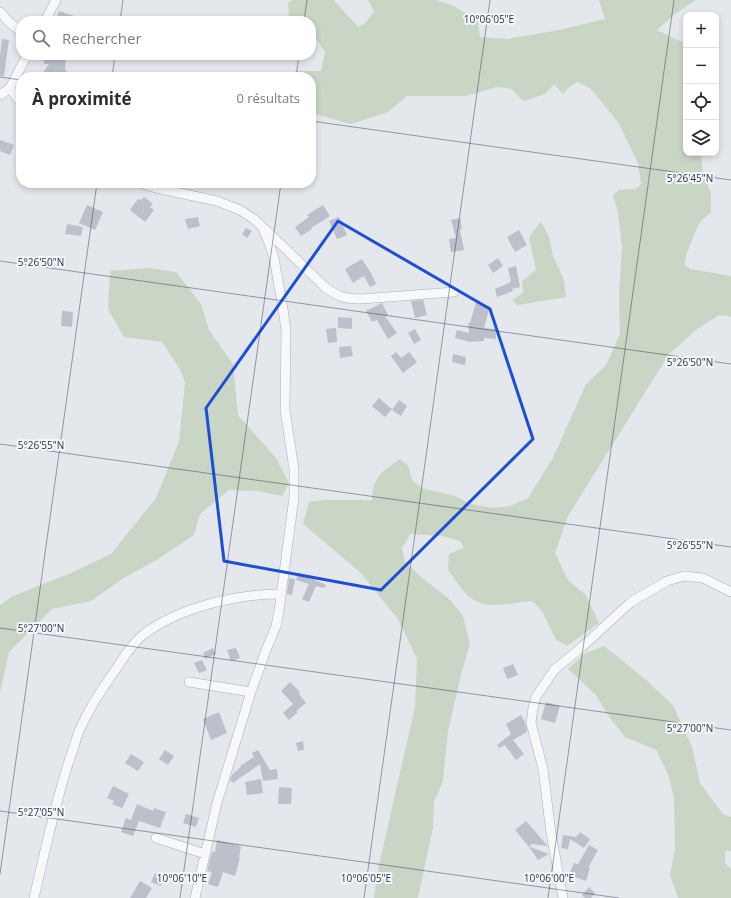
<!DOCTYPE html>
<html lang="fr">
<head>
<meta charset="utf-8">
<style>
	:root { --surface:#fff; --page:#f7f7f7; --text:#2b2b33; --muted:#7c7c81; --line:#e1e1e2 }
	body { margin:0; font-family:"Open Sans",sans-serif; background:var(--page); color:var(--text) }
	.controls { position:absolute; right:12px; top:12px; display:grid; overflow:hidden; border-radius:8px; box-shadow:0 2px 6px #0003 }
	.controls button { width:36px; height:36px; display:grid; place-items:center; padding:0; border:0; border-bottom:1px solid var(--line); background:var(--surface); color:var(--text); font:20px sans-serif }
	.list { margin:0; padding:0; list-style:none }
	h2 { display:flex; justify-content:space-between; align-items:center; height:52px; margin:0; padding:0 16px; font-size:17px }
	h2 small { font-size:13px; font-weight:400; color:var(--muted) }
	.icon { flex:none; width:22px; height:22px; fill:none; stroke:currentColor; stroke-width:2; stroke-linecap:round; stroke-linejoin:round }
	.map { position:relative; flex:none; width:731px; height:898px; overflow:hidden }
	.search { position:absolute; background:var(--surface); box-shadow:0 2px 6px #0003; left:16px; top:16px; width:300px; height:44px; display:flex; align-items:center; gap:10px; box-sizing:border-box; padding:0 14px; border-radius:16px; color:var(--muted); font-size:15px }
	.panel { position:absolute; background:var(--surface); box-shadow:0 2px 6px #0003; left:16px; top:72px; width:300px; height:116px; border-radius:16px }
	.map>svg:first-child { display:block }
	.green { fill:#c9d6c5 }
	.building { fill:#bbc0ca }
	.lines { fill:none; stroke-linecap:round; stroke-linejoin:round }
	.minor-casing { stroke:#a9aeb7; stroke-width:10 }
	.minor { stroke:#f7f8fa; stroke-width:9 }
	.marked { fill:none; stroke:#1d4ed8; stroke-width:3; stroke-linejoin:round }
	.ticks { fill:none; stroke:#2b3445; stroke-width:1; stroke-opacity:0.45 }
	.ticks-label { font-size:10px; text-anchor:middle; fill:#2b3445; stroke:#f4f6f9; stroke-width:4; stroke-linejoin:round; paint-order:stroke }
</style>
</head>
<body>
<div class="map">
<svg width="731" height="898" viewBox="0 0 731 898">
	<rect width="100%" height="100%" fill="#e4e7ec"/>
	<!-- green -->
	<path class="green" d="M294 0H334L358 27 364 24 374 12 368 0H436L454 6 478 22 480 37 507 39 559 30 605 19 599 0H696L675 14 657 30 686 44V153H701L703 174 711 193V212L699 223 686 255 685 265 691 269 731 276V317L727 316 719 315 697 329 669 354 568 516 555 553 568 580 586 595 599 623 567 646 556 640 542 611 532 601C514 602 490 610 474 600 465 596 454 578 448 570L449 554 464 548 460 541 442 536 410 534 402 548 405 562 420 576 449 599 463 616 470 644 461 675 448 731 443 781 434 802 433 828 418 898H374L379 865 415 707 417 659 398 619 360 572 303 524 309 502 326 500H372C373 476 382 472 400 459L408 465 412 480 421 488 455 496 471 504 494 508 510 506 528 498 553 458 586 384 606 365 620 334 619 294 622 247 618 213 613 195 619 190 635 189 641 184 638 163 618 122 591 89 577 82 569 87 563 94 554 84 545 94 524 101 511 89 497 87 466 96H407L388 112 351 124 311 113V77H290L295 71H321L325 52 311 32V21H295L289 18 288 2Z
		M541 221 549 237 553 256 564 280 566 297 517 305 512 300 523 293 522 281 536 270 529 238Z
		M148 268 176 272 201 304 209 330 233 364 238 415 276 458 289 483 282 496 257 491 229 490 200 514 194 535 158 559 122 579 91 601 52 609 9 652 0 693V605L13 596 71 573 111 554 156 498 179 441 185 383 181 371 162 342 124 337 108 309 110 271Z
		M604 646 645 679 673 705 692 747 700 783 723 814 731 817V851H725V863L731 869V898H678L670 875 675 849 674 798 668 774 656 750 625 737 610 718 595 694 568 669 584 654Z"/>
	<!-- building -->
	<path class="building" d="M59 11 74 16 72 21H56Z
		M2 39 9 40 4 76H0V55Z
		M44 55H66L65 70 69 73 66 77H40L49 64H44Z
		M0 140 14 145 10 155 0 151Z
		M144 197 153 204 150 207 154 210 145 222 130 210 138 199 141 200Z
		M87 205 103 212 95 230 79 223Z
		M323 205 330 216 311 228 312 229 301 236 295 227 309 217 307 215Z
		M198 217 200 226 188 229 185 219Z
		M339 217 347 235 337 239 329 221Z
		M460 218 462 229H460L464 250 451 252 449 239 456 238 451 220Z
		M67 224 83 227 81 236 65 234Z
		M246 228 252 231 247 238 242 234Z
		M519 230 527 245 515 252 507 237Z
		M498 258 503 266 493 273 488 265Z
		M362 259 372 275 376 284 370 287 364 276 353 283 345 269Z
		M516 266 520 287 512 289 513 291 497 297 495 289 511 282 508 268Z
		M423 300 427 315 415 318 411 301Z
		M476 302 490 306 484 328 496 329V339L484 338V341L470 342 455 338 457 330 469 333 468 323H470Z
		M382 303 388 315 385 316 397 333 388 339 377 320 372 322 366 311Z
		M62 311 73 312 72 327 61 326Z
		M338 317 352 318V329L338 328Z
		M336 328 337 342 328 343 326 329Z
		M415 329 421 340 414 344 408 333Z
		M351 346 353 356 340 358 339 347Z
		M396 352 401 358 409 352 417 362 403 373 391 356Z
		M453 354 466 357 465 365 452 362Z
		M379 398 392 409 385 417 372 406Z
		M399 400 407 406 401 416 392 410Z
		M298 573 311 576V578L326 585 324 588 316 586 309 602 302 599 309 584 296 580Z
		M289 578 295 579 292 595 287 594Z
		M213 648 216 654 205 659 203 653Z
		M236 648 240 658 231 661 227 650Z
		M202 660 207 670 199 673 194 663Z
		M513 664 518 675 507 679 503 668Z
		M290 682 300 692 299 694 306 703 296 711 298 712 289 720 283 713 293 704 281 691Z
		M546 702 560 706 555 723 541 719Z
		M219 712 227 733 211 740 203 719Z
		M521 715 525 722 527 732 513 740 524 754 516 760 505 745 499 748 497 745 511 734 506 724Z
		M303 741 304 750 298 751 296 743Z
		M165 750 174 756 168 765 159 759Z
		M258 750 270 770 277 769 278 779 263 781 260 764 233 783 230 780 232 775 241 767 240 766 254 757 252 753Z
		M131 754 144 762 138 771 125 763Z
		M261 779 263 793 247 795 245 782Z
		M113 786 129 794 122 808 112 804 114 801 107 798Z
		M279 787 292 788 291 804H278Z
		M137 804 153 811 154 808 166 812 160 828 139 821 133 836 121 832 126 818 131 820Z
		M186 814 199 818 196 827 183 823Z
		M526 821 547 845V846L531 844 530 847 549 854 538 860 530 848 515 830Z
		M580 832 590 839 584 848 570 839 568 849 561 848 563 835 576 837Z
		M217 840 241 846 239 858H240L235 876 223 872 218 887 208 884 212 872 207 871 212 852H215Z
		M589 845 598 850 588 868H590L586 881 569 875 574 863 578 864Z
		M155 873 165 877 161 886 151 882Z
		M140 881 152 888 146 898H130Z
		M589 887 595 893 591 898H585L582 895Z"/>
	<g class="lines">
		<defs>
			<path id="minor" d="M0 12 8 21 21 32
				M45 21 56 0
				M10 88 21 103
				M0 95 10 88 27 55
				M140 183 156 188 217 201 240 210 254 219 263 228 269 243 274 258 283 309 286 330 285 410 294 469V497L279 611 276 626 266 650 251 692 217 803 195 898
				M266 230 326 288C339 297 345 299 361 299L454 292
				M189 682 251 692
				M156 838 205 854
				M34 898C45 851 55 803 70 758 74 748 76 738 80 729 89 709 101 690 114 672 123 659 131 644 144 634 181 607 236 594 281 594
				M563 898 551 833 543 769 531 723 533 708 536 697 554 670 582 647 631 602 667 581 684 576 703 578 731 592"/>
		</defs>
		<!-- minor casing -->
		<use href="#minor" class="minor-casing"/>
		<!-- minor -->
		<use href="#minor" class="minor"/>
	</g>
	<!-- marked area -->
	<path class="marked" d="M338 221 490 309 533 439 381 590 224 561 206 408Z"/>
	<!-- ticks -->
	<path class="ticks" d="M120 21 123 0M304 21 307 0M0 77 21 80M112 77 115 55M296 77 299 55M311 121 731 180M0 261 731 364M0 444 731 547M0 628 731 730M0 811 619 898M0 874 97 183M180 898 281 183M364 898 490 0M548 898 674 0"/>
	<g class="ticks-label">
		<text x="489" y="23">10°06'05"E</text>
		<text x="690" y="182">5°26'45"N</text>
		<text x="41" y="266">5°26'50"N</text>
		<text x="690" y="366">5°26'50"N</text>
		<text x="41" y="449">5°26'55"N</text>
		<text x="690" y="549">5°26'55"N</text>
		<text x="41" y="632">5°27'00"N</text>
		<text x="690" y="732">5°27'00"N</text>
		<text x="41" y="816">5°27'05"N</text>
		<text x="182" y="882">10°06'10"E</text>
		<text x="366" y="882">10°06'05"E</text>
		<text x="549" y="882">10°06'00"E</text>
	</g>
</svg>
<div class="controls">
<button>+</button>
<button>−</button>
<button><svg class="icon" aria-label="locate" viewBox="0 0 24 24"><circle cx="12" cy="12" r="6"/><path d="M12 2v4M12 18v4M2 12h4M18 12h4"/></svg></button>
<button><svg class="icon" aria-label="layers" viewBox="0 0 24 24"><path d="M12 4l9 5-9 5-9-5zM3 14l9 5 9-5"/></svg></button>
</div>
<div class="search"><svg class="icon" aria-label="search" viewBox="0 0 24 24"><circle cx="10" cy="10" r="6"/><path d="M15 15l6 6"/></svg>Rechercher</div>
<section class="panel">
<h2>À proximité<small>0 résultats</small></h2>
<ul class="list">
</ul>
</section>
</div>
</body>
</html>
